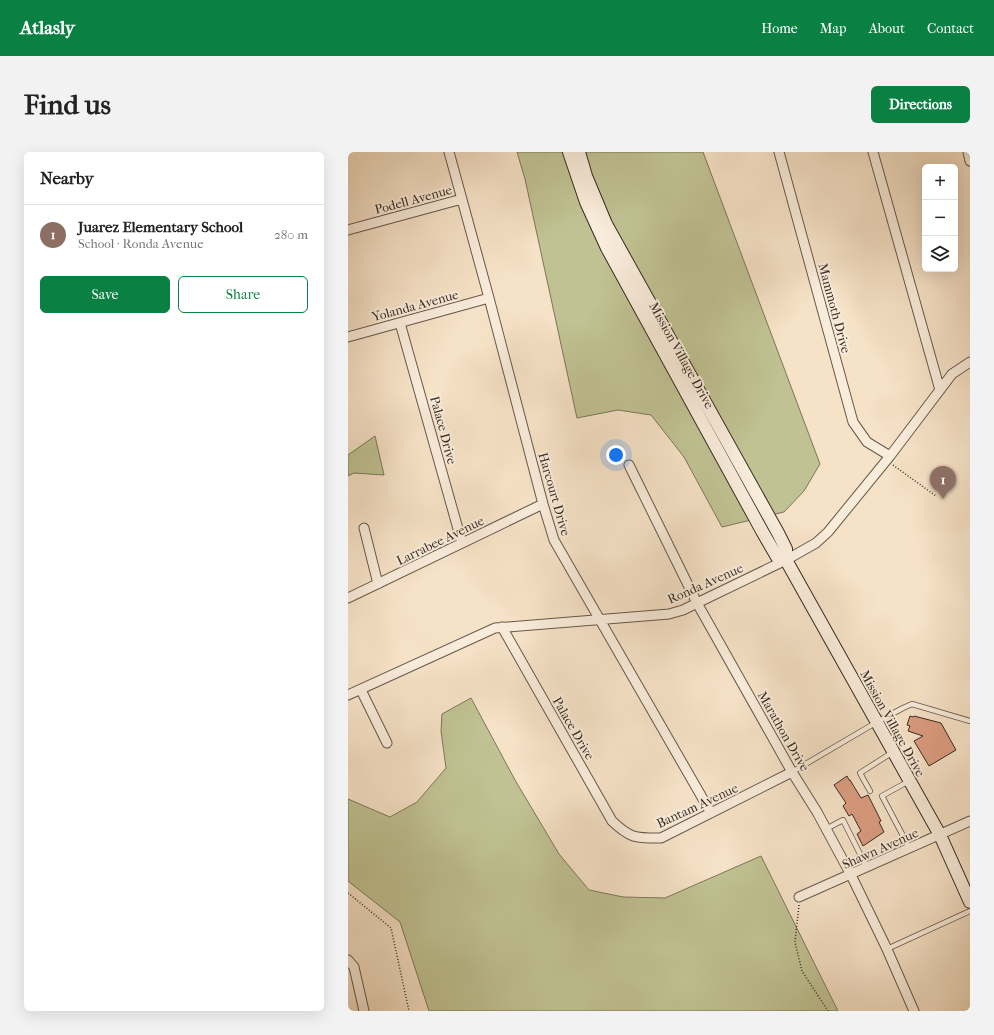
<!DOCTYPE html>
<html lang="en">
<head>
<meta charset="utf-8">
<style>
	:root { --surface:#fff; --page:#f2f2f2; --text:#222; --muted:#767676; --line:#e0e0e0; --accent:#0b8043 }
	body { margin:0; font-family:"IM FELL French Canon",serif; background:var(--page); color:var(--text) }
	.controls { position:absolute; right:12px; top:12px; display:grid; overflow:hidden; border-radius:6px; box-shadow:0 4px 16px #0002 }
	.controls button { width:36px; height:36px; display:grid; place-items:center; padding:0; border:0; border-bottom:1px solid var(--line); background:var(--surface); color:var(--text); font:20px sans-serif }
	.you { position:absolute; left:268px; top:303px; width:14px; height:14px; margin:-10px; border:3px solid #fff; border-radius:50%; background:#1a73e8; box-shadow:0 0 0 6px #1a73e833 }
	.badge { display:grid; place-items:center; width:26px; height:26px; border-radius:50%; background:var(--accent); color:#fff; font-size:13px; font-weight:700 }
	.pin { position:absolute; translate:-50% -33px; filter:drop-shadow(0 1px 2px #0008) }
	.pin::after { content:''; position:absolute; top:21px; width:14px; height:12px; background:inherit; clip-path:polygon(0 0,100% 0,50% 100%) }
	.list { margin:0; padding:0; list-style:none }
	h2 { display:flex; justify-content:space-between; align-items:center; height:52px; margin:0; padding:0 16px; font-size:17px }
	h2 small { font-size:13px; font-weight:400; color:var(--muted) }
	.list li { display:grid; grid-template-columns:26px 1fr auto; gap:12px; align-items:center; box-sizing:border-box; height:60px; padding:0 16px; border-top:1px solid var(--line) }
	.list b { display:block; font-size:15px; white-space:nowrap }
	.list p { margin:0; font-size:13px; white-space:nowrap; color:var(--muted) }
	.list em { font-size:13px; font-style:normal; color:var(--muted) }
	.actions { display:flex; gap:8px; padding:12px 16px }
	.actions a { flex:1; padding:9px 0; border:1px solid var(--accent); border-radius:6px; text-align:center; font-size:14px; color:var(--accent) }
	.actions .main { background:var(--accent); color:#fff }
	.icon { flex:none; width:22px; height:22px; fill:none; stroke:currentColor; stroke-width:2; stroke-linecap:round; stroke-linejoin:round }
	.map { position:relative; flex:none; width:622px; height:859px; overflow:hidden; border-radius:6px }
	header { display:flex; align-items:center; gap:24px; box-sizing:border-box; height:56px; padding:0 20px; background:var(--accent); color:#fff }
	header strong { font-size:19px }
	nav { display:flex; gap:22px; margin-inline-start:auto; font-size:14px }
	.intro { display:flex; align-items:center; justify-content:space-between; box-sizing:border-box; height:96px; padding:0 24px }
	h1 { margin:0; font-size:28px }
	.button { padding:10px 18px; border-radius:6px; background:var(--accent); color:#fff; font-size:14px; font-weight:700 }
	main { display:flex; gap:24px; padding:0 24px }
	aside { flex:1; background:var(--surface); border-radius:6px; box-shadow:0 4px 16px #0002 }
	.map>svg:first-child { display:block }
	.green { fill:#c0c293; stroke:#7c765a }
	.building { fill:#db9c80; stroke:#372a21 }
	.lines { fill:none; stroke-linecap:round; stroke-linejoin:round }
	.service-casing { stroke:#67584a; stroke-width:6 }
	.minor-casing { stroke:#67584a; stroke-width:11 }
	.secondary-casing { stroke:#372a21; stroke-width:14 }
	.path { stroke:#372a21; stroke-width:1.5; stroke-dasharray:1 2; stroke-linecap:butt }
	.service { stroke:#f9ecdb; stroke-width:4.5 }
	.minor { stroke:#f9ecdb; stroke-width:9 }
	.secondary { stroke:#f9ecdb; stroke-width:12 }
	.labels { text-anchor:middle; stroke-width:4; stroke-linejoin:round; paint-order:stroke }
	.street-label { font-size:13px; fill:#372a21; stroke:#f9ecdb }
</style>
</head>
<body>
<header>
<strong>Atlasly</strong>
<nav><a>Home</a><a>Map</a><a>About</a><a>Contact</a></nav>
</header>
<div class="intro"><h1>Find us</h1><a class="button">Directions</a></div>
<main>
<aside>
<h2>Nearby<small></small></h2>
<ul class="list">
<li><span class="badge" style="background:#8d6e63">1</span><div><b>Juarez Elementary School</b><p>School · Ronda Avenue</p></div><em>280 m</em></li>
</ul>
<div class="actions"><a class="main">Save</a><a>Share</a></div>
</aside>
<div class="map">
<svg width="622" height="859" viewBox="0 0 622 859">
	<rect width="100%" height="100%" fill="#f6e2c7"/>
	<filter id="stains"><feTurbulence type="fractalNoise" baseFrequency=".005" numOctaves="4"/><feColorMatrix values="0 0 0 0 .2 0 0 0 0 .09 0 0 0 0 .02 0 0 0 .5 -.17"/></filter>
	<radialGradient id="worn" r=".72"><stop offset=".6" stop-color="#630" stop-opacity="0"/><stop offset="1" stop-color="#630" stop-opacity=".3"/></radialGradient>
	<!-- green -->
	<path class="green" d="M169 0H355L472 312 456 339 436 360 374 375 336 305 303 263 270 258 229 266 177 27Z
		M27 284 36 323 6 321 0 324V303Z
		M123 546 167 628 211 702 241 738 275 745 317 746 413 704 490 859H81L52 770 0 729V647L42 665 69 650 98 616 93 579 94 562Z"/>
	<!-- building -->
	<path class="building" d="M562 564 565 565 566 564 593 571 608 598 581 614 566 589 575 584 560 579 562 574 559 573Z
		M499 624 501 628H502L513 646 520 643 533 669 531 670 536 680 515 694 509 682 513 679 504 662 501 664 495 654 498 651 486 633Z"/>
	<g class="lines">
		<defs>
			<path id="service" d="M444 620 529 570 555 556 564 552 622 569
				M561 629 534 644 562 697
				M522 639 512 621 545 600
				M478 677 495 668 519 716
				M539 797 622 759"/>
			<path id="minor" d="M101 0 141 146 195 352 206 388 363 661
				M431 0 505 270 519 290 542 304
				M525 0 592 238
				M620 0 622 9
				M0 78 114 47
				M52 171 114 391
				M0 185 141 146
				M281 313 349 451 444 620 469 660 503 723 538 795 566 859
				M16 376 30 432
				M0 446 195 352
				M154 475 264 669C283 687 288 686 313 686L444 620
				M13 538 39 591
				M0 543 147 476 321 462 335 458 349 451 438 408 468 391 480 380 542 304 604 222 622 210
				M451 745 622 669
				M0 808 6 815 16 859"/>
			<path id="secondary" d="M221 0 238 50 259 96 414 379 429 405 438 408
				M231 0 238 24 258 72 430 381 438 397V408L592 683 622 750"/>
		</defs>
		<!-- service casing -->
		<use href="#service" class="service-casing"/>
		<!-- minor casing -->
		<use href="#minor" class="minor-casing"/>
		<!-- secondary casing -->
		<use href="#secondary" class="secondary-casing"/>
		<!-- path -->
		<path class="path" d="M545 313 588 344
			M0 741 43 776 61 859
			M451 753 447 790 454 819 480 859"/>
		<!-- service -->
		<use href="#service" class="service"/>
		<!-- minor -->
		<use href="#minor" class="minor"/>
		<!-- secondary -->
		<use href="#secondary" class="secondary"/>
	</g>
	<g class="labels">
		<!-- street labels -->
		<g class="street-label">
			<text transform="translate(65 47) rotate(-15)" y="5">Podell Avenue</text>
			<text transform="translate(67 153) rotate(-15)" y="5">Yolanda Avenue</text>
			<text transform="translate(487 156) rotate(75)" y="5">Mammoth Drive</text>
			<text transform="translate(334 203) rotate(61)" y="5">Mission Village Drive</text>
			<text transform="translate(96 278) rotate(75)" y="5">Palace Drive</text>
			<text transform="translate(207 342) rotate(74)" y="5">Harcourt Drive</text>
			<text transform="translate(92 388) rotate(-26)" y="5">Larrabee Avenue</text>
			<text transform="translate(357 431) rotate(-24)" y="5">Ronda Avenue</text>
			<text transform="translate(545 571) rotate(61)" y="5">Mission Village Drive</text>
			<text transform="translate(226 576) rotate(60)" y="5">Palace Drive</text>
			<text transform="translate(436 579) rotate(60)" y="5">Marathon Drive</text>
			<text transform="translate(349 653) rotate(-25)" y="5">Bantam Avenue</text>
			<text transform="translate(532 696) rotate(-24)" y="5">Shawn Avenue</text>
		</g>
	</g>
	<rect width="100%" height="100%" filter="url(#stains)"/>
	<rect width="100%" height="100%" fill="url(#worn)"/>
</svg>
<div class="controls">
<button>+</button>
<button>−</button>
<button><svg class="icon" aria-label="layers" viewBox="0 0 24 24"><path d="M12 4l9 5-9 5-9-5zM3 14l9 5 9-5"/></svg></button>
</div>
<div class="you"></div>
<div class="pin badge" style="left:595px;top:347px;background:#8d6e63">1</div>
</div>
</main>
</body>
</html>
